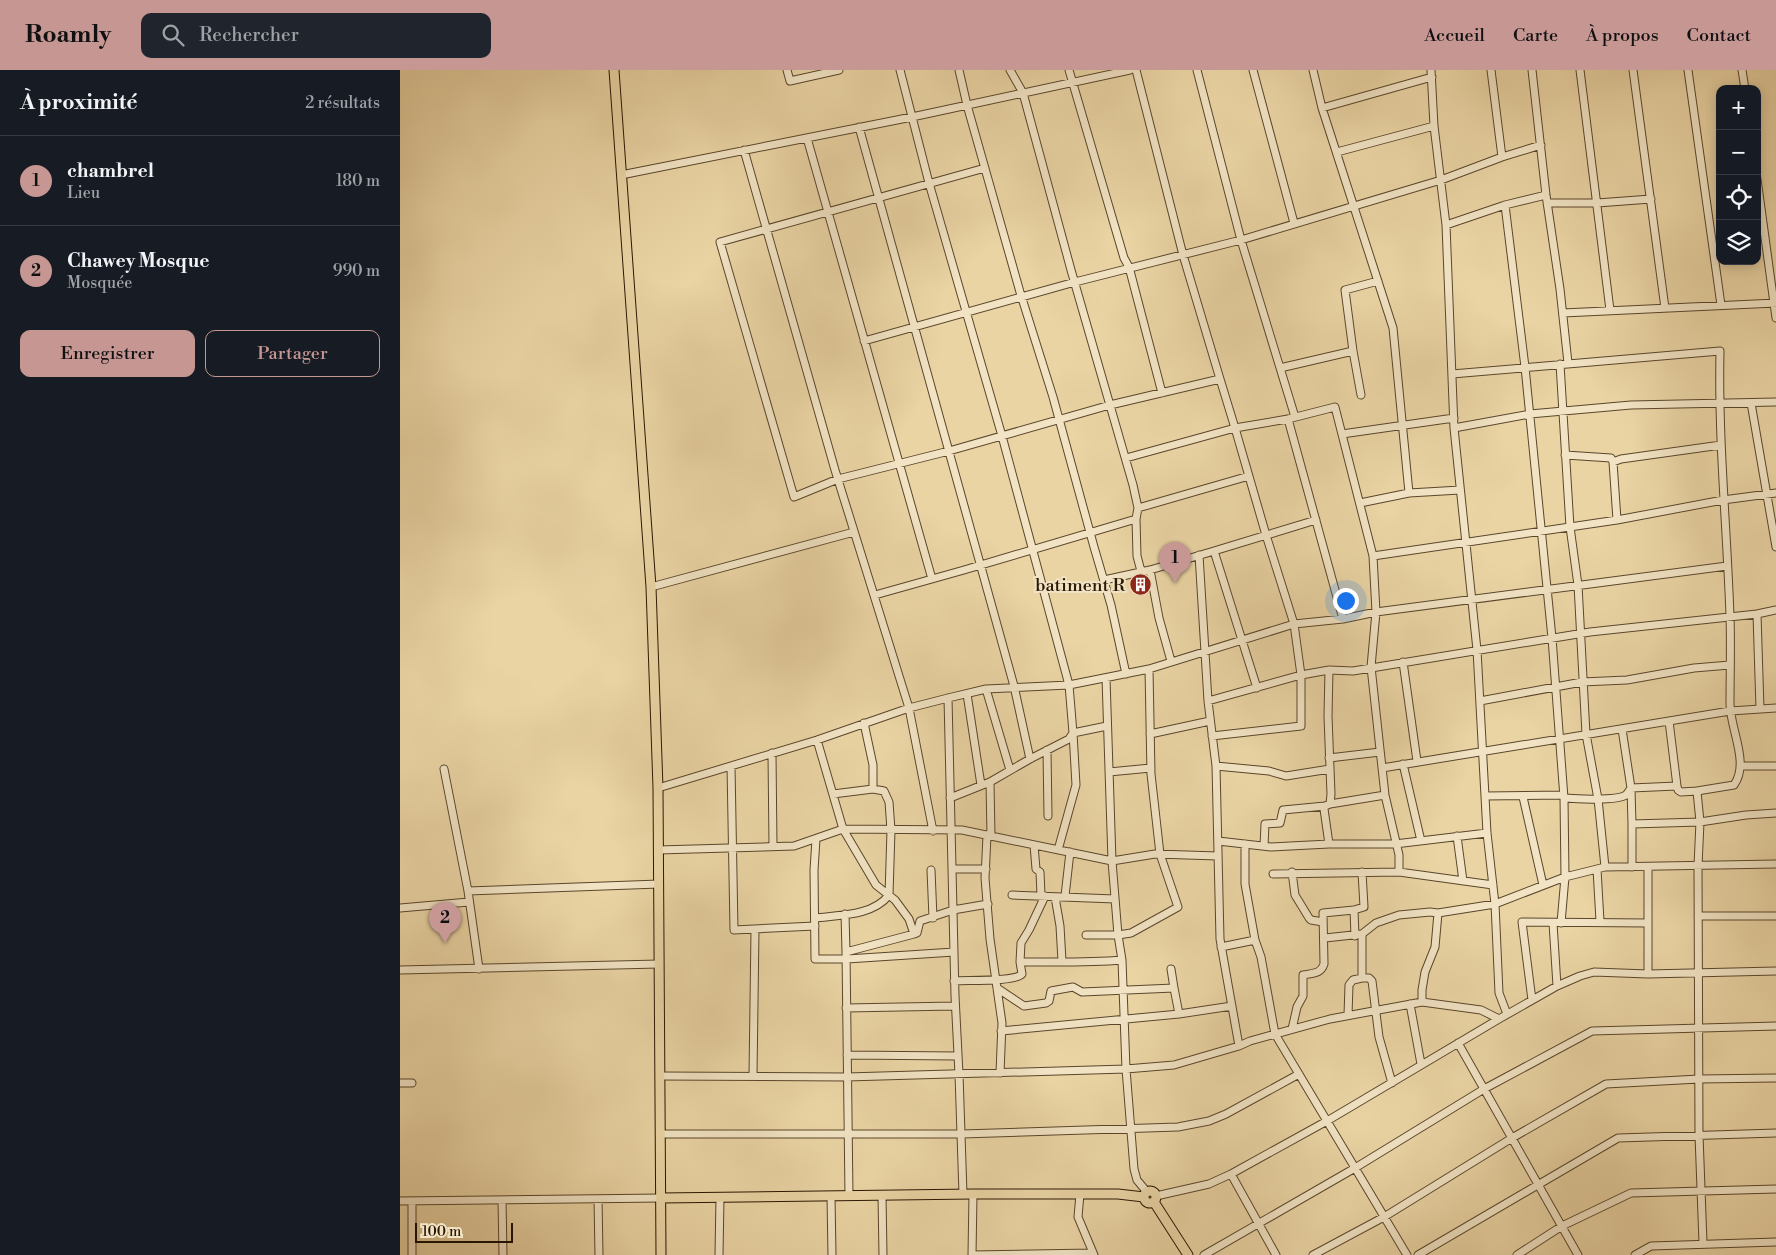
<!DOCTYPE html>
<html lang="fr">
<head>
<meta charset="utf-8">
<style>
	:root { --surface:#171b24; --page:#20242c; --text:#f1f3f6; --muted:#9ea1a6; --line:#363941; --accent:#c59692 }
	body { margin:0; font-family:"Libre Bodoni",serif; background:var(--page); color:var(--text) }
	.controls { position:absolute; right:15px; top:15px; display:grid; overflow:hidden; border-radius:10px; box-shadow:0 2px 12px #0003 }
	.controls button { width:45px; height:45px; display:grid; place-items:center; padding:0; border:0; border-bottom:1px solid var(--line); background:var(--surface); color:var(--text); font:25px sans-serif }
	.scale { position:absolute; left:15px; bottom:12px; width:98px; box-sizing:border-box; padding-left:5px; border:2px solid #2a1703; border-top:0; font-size:14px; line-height:18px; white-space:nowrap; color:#2a1703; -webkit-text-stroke:4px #f1e3c4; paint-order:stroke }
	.you { position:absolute; left:945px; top:530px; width:18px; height:18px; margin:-12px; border:4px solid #fff; border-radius:50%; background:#1a73e8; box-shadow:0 0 0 8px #1a73e833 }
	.badge { display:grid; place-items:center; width:32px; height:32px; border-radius:50%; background:var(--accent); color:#111; font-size:16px; font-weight:700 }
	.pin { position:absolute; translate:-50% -41px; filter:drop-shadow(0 1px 2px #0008) }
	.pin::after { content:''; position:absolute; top:26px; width:18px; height:15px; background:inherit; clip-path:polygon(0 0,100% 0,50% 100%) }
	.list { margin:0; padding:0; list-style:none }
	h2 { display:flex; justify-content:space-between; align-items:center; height:65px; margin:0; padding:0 20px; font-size:21px }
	h2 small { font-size:16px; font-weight:400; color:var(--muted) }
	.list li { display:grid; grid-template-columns:32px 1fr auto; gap:15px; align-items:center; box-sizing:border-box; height:90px; padding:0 20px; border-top:1px solid var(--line) }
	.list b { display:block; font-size:19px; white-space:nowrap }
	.list p { margin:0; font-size:16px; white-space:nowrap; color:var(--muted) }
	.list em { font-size:16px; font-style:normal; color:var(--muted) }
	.actions { display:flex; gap:10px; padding:15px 20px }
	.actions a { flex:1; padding:11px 0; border:1px solid var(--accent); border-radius:10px; text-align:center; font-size:18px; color:var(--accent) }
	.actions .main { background:var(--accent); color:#111 }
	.icon { flex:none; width:28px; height:28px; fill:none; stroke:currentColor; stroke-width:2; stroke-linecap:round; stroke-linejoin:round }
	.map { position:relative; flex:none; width:1376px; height:1185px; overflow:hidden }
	header { display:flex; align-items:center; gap:30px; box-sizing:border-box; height:70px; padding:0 25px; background:var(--accent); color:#111 }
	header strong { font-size:24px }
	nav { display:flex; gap:28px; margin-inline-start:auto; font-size:18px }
	.search { width:350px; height:45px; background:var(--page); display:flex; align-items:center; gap:12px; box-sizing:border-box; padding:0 18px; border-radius:10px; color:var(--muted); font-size:19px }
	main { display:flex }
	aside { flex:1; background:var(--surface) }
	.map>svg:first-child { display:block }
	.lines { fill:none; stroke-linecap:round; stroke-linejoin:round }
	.minor-casing { stroke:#5a462b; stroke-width:9 }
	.major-casing { stroke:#2a1703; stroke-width:11 }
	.minor { stroke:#f1e3c4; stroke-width:7 }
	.major { stroke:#ead4a4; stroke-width:9 }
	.labels { text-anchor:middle; stroke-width:4; stroke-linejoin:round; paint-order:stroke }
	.poi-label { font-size:18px; fill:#2a1703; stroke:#f1e3c4; text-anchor:end }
</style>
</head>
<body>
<header>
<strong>Roamly</strong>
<div class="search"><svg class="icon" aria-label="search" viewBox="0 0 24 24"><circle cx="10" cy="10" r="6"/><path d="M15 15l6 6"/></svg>Rechercher</div>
<nav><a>Accueil</a><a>Carte</a><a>À propos</a><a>Contact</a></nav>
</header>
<main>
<aside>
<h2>À proximité<small>2 résultats</small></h2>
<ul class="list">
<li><span class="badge">1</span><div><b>chambrel</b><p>Lieu</p></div><em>180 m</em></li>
<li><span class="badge">2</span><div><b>Chawey Mosque</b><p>Mosquée</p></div><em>990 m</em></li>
</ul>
<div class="actions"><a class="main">Enregistrer</a><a>Partager</a></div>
</aside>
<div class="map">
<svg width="1376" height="1185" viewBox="0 0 1376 1185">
	<rect width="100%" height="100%" fill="#ead4a4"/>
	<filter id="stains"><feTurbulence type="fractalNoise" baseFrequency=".004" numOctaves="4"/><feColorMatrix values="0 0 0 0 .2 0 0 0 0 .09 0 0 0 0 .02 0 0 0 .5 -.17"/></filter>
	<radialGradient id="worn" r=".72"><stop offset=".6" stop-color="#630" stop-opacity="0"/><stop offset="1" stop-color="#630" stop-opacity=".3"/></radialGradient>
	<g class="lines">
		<defs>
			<path id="minor" d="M387 0 390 11 439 0
				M500 0 529 113 602 366 669 615 673 663 669 669 630 689 590 712 550 728
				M559 0 567 35 620 222 653 327 694 477 711 535 726 604
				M610 0 623 23 671 200 733 415 738 438 736 449 737 486 741 501
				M669 0 724 188 729 197 762 323
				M736 0 783 185 820 309
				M797 0 841 170 895 347
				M853 0 894 153
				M913 0 922 38 993 258 1009 423
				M1031 0 1034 56 1046 155 1054 358 1077 580 1087 763 1095 834 1099 923 1107 944
				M1091 0 1102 87
				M1132 0 1146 125 1160 219 1168 293
				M1180 0 1210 240
				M1233 0 1265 238
				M1288 0 1321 235
				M1342 0 1345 19
				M922 38 1032 7
				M459 57 614 616 630 689
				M407 68 532 509
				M344 80 435 400 509 638 533 761
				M937 82 1034 56
				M585 98 320 172 394 427 438 409 549 381 710 335 820 309 835 358 726 388
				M221 105 512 47 730 0
				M1357 109 1376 248
				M1147 133H1197L1251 129
				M1105 135 1125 297 1152 568 1164 728 1165 807 1161 853
				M1046 155 1105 135 1146 125
				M1163 243 1376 233
				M464 271 675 212 841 170 1041 110 1102 87 1141 75
				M1160 294 1170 457 1178 515 1186 664 1198 729 1205 797
				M880 298 953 281
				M1052 304 1320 281C1318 370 1327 458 1330 546 1331 576 1330 605 1330 634 1330 659 1350 693 1334 715L1297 721 1300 752 1298 796 1299 1065 1303 1173
				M961 325 953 281 945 220 978 211
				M1351 333 1376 477
				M888 349 943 549
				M1054 358 1130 344 1231 335 1376 332
				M942 364 1054 348
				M1165 385 1211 388 1213 392 1221 389 1321 375
				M1213 392 1217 450
				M960 433 1009 423 1060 420
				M738 438 849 406
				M799 485 808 631 816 696 820 869 839 976
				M973 486 1217 450 1323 430 1376 423
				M750 500 759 548 771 591
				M704 510 750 500 814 481
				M251 517 454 462
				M475 525 564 500 736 449
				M1357 544 1360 639
				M1003 592 1017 691
				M706 608 712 791 718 865 722 890 726 999 734 1099 737 1110 747 1122
				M857 618 814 481 916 450
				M586 619 610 700
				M567 624 581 715
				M548 628 555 926 559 1004 563 1124
				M808 631 901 605 929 600 953 601 1190 562 1357 544 1376 540
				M1080 631 1182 612 1227 610 1294 598 1330 595
				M464 653 473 695V719
				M1222 659 1231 718 1232 754 1300 752 1346 745 1376 743
				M750 664 810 651
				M812 666 901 656V605L894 554 866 465 835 358 888 349 935 337 973 486 976 542 971 597 985 725 999 785V802
				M417 670 443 759 476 815 495 830 509 849 514 864
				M647 680 648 746
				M372 683 373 776
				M929 688 980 682
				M1003 694 1021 771
				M331 696 334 860 415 856
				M816 696 869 701 886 706 930 699
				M1341 696H1376
				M982 698 1330 641 1376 638
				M44 699 68 821 79 899
				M709 702 751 698
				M590 712 591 766
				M1277 716 1278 720 1281 722 1297 721
				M258 718 417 670 509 638 548 628 586 619 669 615 749 599 894 554 943 549 976 542 1327 496
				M1085 726 1163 725
				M1123 727 1143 815
				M1164 728C1176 729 1217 731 1226 725 1228 723 1229 721 1231 718L1277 716 1269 651
				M930 734 985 725
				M1232 754V797
				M587 765 585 808 590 869 602 953 600 1003
				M1057 766 1063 811
				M416 769 414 800 415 889H447L554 882
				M818 771 871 777 929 774 924 739 925 736 930 734 931 724 928 646 929 600
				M845 774V814L855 870 861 887 875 964 1007 1185
				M929 774H995L1087 763
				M634 775 636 799 640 802 641 825
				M864 776 865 754 880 753 883 740 925 736
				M258 780 394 776 443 759 562 760 712 791 755 784 818 786
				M658 780 676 715 673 663 707 656
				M552 799H586
				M1197 799 1200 851
				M531 800 533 848
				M892 802 895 825 909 848 911 850 923 852
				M873 804 999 802 1093 815
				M68 821 259 814
				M612 825 715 829
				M645 826 629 860 621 873 620 892C654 892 688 893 722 890
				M665 826 670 782
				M655 827 660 856 662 891
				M0 838 69 832
				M445 844 446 882
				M1298 846H1376
				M415 848C439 845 473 846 489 825L491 760 489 732 484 721 473 719 433 724
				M1153 853 1157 916
				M686 865H718L731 863 778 837 760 784 751 704 749 599
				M955 866 954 840 964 837 962 802
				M925 868 962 864 976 853 999 845 1030 842 1038 843 1095 834 1165 807 1205 797 1376 794
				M821 877 855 870
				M771 899 774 918
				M0 900 259 894
				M1248 904V797
				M962 908H969L972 911 979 967 992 1013
				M554 911C568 910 615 912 622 904L620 892
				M597 918 624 936 646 933 649 931 651 921 673 917 682 922 774 918 779 944
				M1132 930 1122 852 1248 853
				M1022 932V920L1025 902 1035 877 1038 843
				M1010 934 1021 994
				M446 938 555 936
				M948 945 949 915 953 910 962 908V864
				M892 959 897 937 903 926V905C913 903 921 904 924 894L923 843 954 840
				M601 961 779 944 832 936
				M1058 973 1178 1185
				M447 985 557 986
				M260 1006 447 1007 726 999 774 995 839 976 850 971 930 949 1022 932 1081 940 1099 949
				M353 1006 355 859
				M0 1013H12
				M261 1064H562L778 1057 809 1051 826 1044 899 1004
				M831 1104 876 1185
				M680 1124 678 1147 694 1185
				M482 1125 483 1185
				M431 1126 432 1185
				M449 1126 446 882 514 864 517 863 520 851 553 840 588 834
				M756 1126 809 1114 831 1104 927 1051 1099 949 1157 916 1180 906 1194 902 1248 904 1376 901
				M198 1129 199 1185
				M102 1130 103 1185
				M0 1131 261 1128
				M12 1131V1185
				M319 1185 320 1127
				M572 1185 693 1183
				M572 1185 573 1124
				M804 1185 955 1098 1084 1019 1192 961 1376 956
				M913 1185 984 1147 1112 1068 1206 1014 1299 1009 1376 1008
				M1018 1185 1218 1068 1376 1063
				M1117 1185 1162 1156 1231 1123 1376 1119
				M1235 1185 1251 1176 1376 1172"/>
			<path id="major" d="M214 0 251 517 258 718 261 1185
				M744 1127a6 6 0 1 1 12 0a6 6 0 1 1-12 0Z
				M261 1128 573 1124H718L744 1127
				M754 1132 788 1185"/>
		</defs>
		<!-- minor casing -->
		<use href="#minor" class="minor-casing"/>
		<!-- major casing -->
		<use href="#major" class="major-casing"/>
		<!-- minor -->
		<use href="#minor" class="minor"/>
		<!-- major -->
		<use href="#major" class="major"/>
	</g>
	<!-- icons -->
	<defs>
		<symbol id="building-disc" viewBox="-11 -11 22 22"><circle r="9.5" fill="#8f2418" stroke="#f1e3c4"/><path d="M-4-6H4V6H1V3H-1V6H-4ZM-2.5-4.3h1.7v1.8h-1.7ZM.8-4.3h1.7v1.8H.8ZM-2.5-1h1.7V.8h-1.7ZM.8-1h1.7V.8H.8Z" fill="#fff"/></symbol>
	</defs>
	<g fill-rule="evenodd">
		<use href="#building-disc" x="728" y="502" width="25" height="25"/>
	</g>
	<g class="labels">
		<!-- poi labels -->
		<g class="poi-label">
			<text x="725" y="521">batiment R</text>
		</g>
	</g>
	<rect width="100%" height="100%" filter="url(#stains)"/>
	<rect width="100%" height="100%" fill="url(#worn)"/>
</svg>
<div class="controls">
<button>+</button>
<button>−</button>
<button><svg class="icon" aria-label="locate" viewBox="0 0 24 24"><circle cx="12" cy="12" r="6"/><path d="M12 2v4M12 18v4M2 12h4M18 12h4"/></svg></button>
<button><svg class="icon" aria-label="layers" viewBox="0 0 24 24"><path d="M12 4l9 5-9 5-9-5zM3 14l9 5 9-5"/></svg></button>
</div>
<div class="scale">100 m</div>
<div class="you"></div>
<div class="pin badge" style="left:775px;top:513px">1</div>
<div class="pin badge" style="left:45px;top:873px">2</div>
</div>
</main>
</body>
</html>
